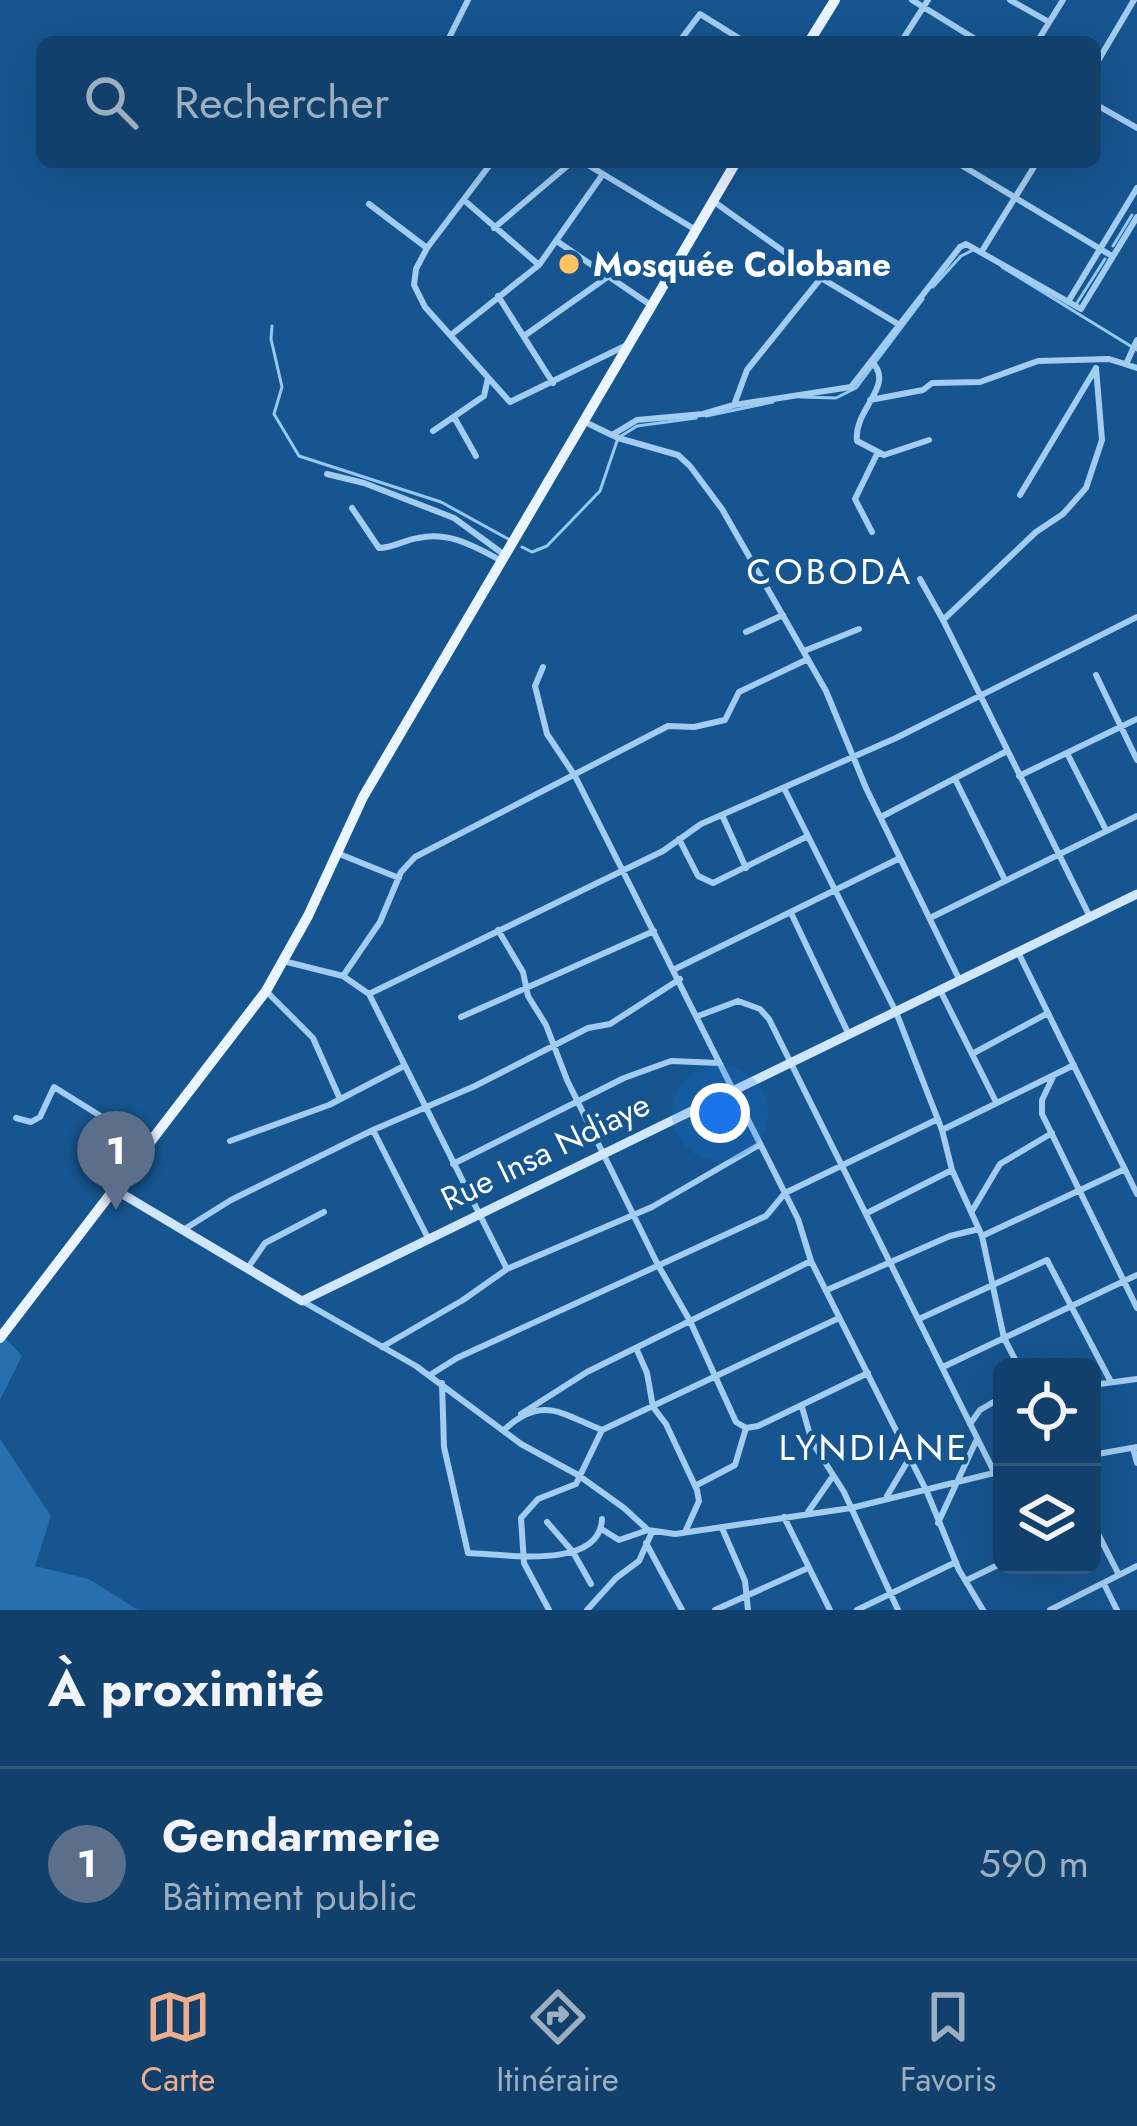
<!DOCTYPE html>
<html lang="fr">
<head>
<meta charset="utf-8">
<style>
	:root { --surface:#10406b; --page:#1e4b73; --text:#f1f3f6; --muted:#9cafc1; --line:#30597e; --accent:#eead8d }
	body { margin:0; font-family:Jost,sans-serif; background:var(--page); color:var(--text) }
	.controls { position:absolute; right:36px; bottom:36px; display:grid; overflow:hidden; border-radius:18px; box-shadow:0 12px 48px #0002 }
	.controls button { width:108px; height:108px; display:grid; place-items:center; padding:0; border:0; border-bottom:3px solid var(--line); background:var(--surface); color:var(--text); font:60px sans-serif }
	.you { position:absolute; left:720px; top:1113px; width:42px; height:42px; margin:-30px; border:9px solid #fff; border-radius:50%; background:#1a73e8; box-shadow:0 0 0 18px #1a73e833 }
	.badge { display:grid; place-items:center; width:78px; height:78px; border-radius:50%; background:var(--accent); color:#fff; font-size:39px; font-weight:700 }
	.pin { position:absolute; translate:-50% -99px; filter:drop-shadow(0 3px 6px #0008) }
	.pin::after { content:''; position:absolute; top:63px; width:42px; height:36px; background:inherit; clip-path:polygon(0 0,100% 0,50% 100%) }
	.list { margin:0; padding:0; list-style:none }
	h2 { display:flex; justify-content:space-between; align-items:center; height:156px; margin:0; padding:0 48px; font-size:51px }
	h2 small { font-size:39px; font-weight:400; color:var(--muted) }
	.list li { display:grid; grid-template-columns:78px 1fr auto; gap:36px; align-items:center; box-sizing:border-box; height:192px; padding:0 48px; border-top:3px solid var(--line) }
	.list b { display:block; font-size:45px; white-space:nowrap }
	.list p { margin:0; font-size:39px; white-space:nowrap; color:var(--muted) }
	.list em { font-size:39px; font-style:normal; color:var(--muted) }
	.icon { flex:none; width:66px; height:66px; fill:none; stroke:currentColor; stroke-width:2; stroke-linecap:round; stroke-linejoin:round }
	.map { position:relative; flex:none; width:1137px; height:1610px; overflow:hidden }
	.search { position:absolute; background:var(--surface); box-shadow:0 12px 48px #0002; left:36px; right:36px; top:36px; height:132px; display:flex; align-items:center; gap:30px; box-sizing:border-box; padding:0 42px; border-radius:18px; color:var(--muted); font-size:45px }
	.sheet { height:348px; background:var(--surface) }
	nav { display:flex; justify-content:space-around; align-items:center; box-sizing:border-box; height:168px; border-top:3px solid var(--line); background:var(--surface); font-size:33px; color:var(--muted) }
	nav a { display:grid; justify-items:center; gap:6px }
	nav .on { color:var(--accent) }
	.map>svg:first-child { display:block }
	.green { fill:#286fae }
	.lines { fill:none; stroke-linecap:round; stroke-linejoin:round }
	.stream { stroke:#95c8f3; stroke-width:3 }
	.street { stroke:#a2ccf0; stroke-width:6 }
	.secondary { stroke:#d0e6fb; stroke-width:9 }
	.primary { stroke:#ebf5ff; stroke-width:10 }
	.poi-dot { fill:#ffc461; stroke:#16558f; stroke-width:4.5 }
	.labels { text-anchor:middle; stroke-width:9; stroke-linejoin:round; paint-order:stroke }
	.poi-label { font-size:33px; font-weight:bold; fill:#fff; stroke:#16558f; text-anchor:start }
	.street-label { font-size:33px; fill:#fff; stroke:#16558f }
	.neighbourhood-label { font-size:36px; letter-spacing:3px; fill:#fff; stroke:#16558f }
</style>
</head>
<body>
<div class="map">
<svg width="1137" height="1610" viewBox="0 0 1137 1610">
	<rect width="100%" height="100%" fill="#16558f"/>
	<!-- green -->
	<path class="green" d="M0 1332 22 1356 0 1400Z
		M0 1439 51 1516 35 1566 89 1579 138 1610H0Z"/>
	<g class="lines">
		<!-- stream -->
		<path class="stream" d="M1113 246 1132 215
			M1002 267 1137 350
			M933 287 961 256 973 250
			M1077 303 1105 259
			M272 326 271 339 282 387 274 414 299 456 441 502 510 540
			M800 397 836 398 856 388 923 299
			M706 416 773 402
			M522 547 532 552 547 546 600 491 618 438 637 426 696 418"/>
		<!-- street -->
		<path class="street" d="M912 0 980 42
			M1010 0 1049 22
			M447 42 468 0
			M679 42 700 14 745 42
			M901 42 928 0
			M1037 42 1063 0
			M1095 66 1134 0
			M1095 104 1137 128
			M492 162 427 248 416 269 414 285 425 307 510 402 629 344
			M583 162 696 230
			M956 162 1112 256
			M465 201 539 265
			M713 201 821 278 898 324
			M369 204 427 248
			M494 228 572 162
			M558 242 652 306
			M982 251 1037 162
			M498 296 553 383
			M1068 302 1137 188
			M451 335 539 265 603 174
			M524 336 606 278
			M871 361C897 385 853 409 857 441L884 455 929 440
			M1127 362 1137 340
			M870 400 923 390 932 383 980 382 1038 361 1109 359 1137 368
			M734 405 747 370 821 278
			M454 417 476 456
			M585 422 618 438 678 455 690 466 722 509 826 691 866 788 960 981
			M433 431 484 396 488 378
			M612 435 637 420 703 414 734 405 851 387 960 247 966 244 1081 309 1137 217
			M327 474 364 483 454 518 506 556
			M1020 495 1096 368
			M352 508 379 548C393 548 404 540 418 538 450 531 475 547 502 561
			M872 532 855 499 877 454
			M920 579 943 620
			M746 632 783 615
			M804 651 859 629
			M543 667 535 686 547 734 575 776 798 1219 811 1261 927 1492 959 1570 983 1610
			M1096 675 1137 760
			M1067 753 1106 830
			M1019 776 1137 719
			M955 779 1005 880
			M785 790 896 1012 942 1130 952 1170 982 1236 1004 1338 1019 1367
			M722 815 746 868
			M881 817 1007 751
			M679 839 698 876 713 883 808 836
			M337 853 399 878
			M791 913 849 1035
			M1090 917 943 620 1036 532 1063 514 1086 488 1102 440 1096 368
			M930 918 1137 816
			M498 930 523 972 528 996 546 1025 567 1080 658 1265 690 1321 736 1422 746 1428
			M1018 952 1137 1194
			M283 961 343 976 369 994 507 1269 463 1300 382 1347
			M675 969 900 858
			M343 976 380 922 401 872 415 857 668 726 694 727 725 720 739 692 808 659
			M940 990 995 1100
			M266 991 313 1038 340 1099
			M369 994 663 851 701 824 896 738 1137 617
			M698 1016 738 1001 760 1009 769 1019 1002 1488
			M461 1017 654 931
			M972 1054 1048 1013
			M1054 1075 1042 1100V1114L1137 1308
			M16 1118 31 1122 40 1117 54 1087 147 1145
			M373 1130 428 1238
			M942 1130 1074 1065
			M230 1141 329 1105 402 1067
			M453 1164 624 1078 671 1061 719 1063
			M972 1211 1000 1164 1052 1133
			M867 1213 952 1170
			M183 1230 231 1200 373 1130 475 1086 588 1028 610 1024 680 979
			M982 1236 1125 1169
			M247 1269 265 1243 324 1212
			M507 1269 652 1207 759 1145
			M827 1290 950 1236 979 1229
			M302 1301 416 1366 521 1444 578 1475 624 1508 648 1530 675 1534 851 1508 1002 1471
			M919 1319 1047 1260 1111 1382
			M636 1348 647 1373 653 1407 666 1424 697 1490 699 1501 686 1530
			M943 1367 1137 1275
			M430 1375 457 1358 766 1216 785 1193 938 1119
			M442 1383 444 1447 468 1553C503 1554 600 1571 602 1519
			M1092 1385 1137 1379
			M802 1407 812 1442 844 1492 898 1610
			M521 1414 587 1372 811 1261
			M970 1424 980 1410 1002 1397
			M746 1428 758 1426 868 1373
			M504 1430C543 1394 563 1415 602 1430
			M1133 1448 1137 1463
			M1092 1455 1137 1447
			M695 1486 735 1465 746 1428
			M887 1496 909 1459
			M808 1512 833 1476
			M784 1517 830 1610
			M547 1522 573 1552 591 1584
			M1092 1522 1119 1575
			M938 1523 977 1439
			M722 1528 745 1581 748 1610
			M603 1530 619 1540 648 1530
			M646 1543 682 1610
			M967 1580 1002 1563
			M1104 1584 1117 1610
			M549 1610 524 1563 521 1518 538 1499 576 1484 602 1430 839 1318
			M587 1610 616 1578 639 1561 652 1532
			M715 1610 808 1568
			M857 1610 956 1562
			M1050 1610 1137 1566"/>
		<!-- secondary -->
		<path class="secondary" d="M114 1189 302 1301 1137 894"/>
		<!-- primary -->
		<path class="primary" d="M809 42 835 0
			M0 1338 266 991 308 916 363 797 736 162"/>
	</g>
	<!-- markers -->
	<circle class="poi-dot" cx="569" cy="264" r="12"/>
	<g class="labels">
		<!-- poi labels -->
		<g class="poi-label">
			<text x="593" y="276">Mosquée Colobane</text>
		</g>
		<!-- street labels -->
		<g class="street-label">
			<text transform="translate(545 1151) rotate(-26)" y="12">Rue Insa Ndiaye</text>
		</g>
		<!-- neighbourhood labels -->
		<g class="neighbourhood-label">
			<text x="830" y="584">COBODA</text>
			<text x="874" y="1460">LYNDIANE</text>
		</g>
	</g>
</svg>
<div class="controls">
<button><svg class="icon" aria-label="locate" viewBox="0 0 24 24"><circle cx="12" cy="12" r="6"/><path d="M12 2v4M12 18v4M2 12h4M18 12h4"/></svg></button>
<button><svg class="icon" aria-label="layers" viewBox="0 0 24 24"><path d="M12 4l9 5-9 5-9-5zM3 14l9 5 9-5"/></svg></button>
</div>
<div class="you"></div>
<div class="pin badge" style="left:116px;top:1210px;background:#5c6f8a">1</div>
<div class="search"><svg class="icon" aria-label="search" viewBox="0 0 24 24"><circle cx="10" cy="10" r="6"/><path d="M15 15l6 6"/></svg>Rechercher</div>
</div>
<section class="sheet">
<h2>À proximité<small></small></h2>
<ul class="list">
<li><span class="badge" style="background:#5c6f8a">1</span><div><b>Gendarmerie</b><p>Bâtiment public</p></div><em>590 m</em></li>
</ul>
</section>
<nav>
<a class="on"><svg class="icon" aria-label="map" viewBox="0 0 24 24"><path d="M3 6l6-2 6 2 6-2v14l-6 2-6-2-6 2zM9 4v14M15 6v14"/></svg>Carte</a>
<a><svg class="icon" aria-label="directions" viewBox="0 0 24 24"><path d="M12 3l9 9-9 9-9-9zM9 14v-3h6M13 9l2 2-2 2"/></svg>Itinéraire</a>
<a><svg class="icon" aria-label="saved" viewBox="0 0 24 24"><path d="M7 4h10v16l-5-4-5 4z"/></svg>Favoris</a>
</nav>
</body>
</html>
